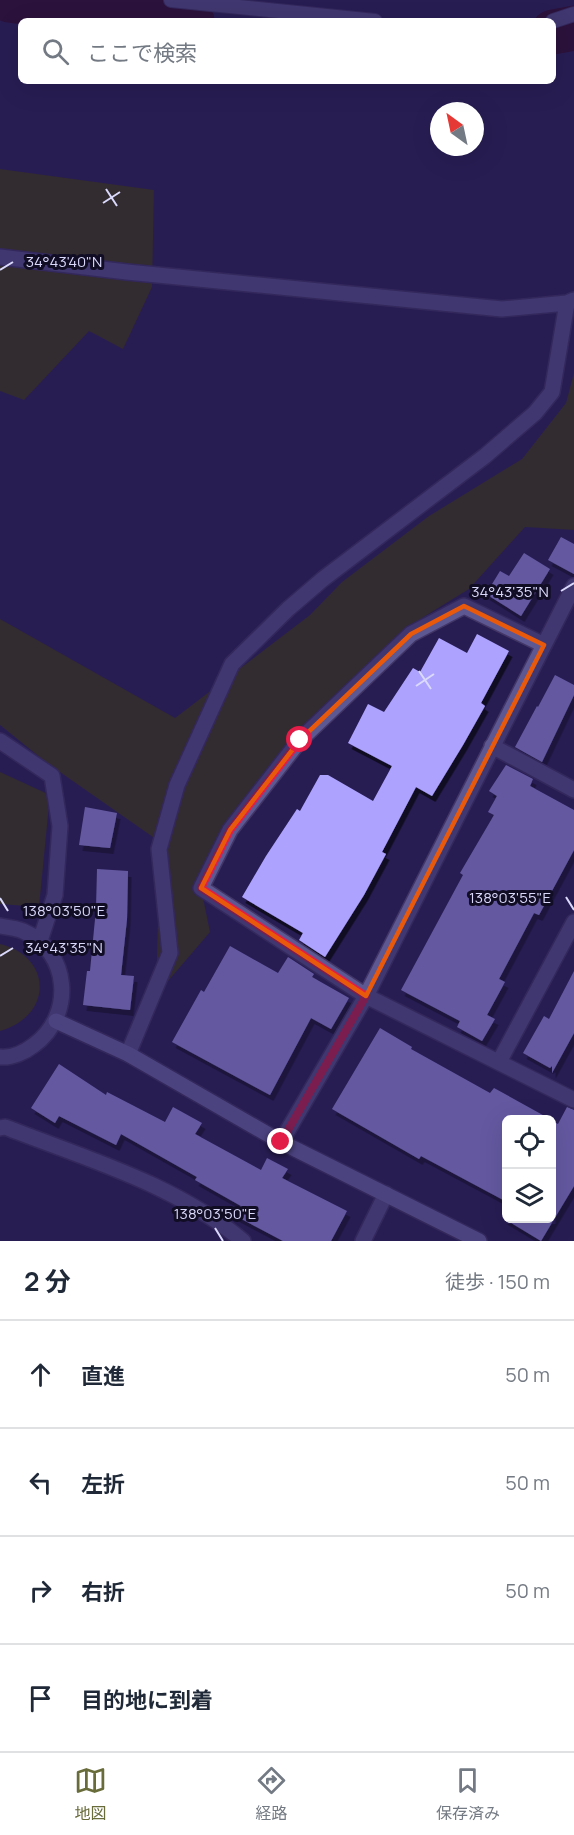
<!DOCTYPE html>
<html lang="ja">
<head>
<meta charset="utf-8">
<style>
	:root { --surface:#fff; --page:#f2f2f3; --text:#1f2937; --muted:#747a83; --line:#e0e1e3; --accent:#686c3b }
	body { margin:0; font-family:Manrope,"Noto Sans JP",sans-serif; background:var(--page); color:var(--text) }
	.controls { position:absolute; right:18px; bottom:18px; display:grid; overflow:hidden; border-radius:9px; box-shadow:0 6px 24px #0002 }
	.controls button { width:54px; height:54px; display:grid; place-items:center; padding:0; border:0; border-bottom:2px solid var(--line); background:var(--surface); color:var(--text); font:30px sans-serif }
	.compass { position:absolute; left:430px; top:102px; width:54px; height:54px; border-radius:50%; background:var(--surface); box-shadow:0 6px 24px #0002; rotate:327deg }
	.stop { position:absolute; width:18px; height:18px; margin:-14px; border:4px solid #e11d48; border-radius:50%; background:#fff }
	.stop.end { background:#e11d48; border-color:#fff; box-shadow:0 2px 6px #0008 }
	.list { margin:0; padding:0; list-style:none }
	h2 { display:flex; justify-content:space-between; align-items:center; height:78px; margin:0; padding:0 24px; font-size:26px }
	h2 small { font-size:20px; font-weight:400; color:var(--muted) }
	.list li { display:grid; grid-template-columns:39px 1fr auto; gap:18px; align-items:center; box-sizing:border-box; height:108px; padding:0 24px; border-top:2px solid var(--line) }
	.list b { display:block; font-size:22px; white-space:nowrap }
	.list em { font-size:20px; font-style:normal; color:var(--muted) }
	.icon { flex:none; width:33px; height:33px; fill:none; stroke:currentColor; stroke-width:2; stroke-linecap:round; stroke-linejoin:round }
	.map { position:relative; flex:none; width:574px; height:1241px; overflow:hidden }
	.search { position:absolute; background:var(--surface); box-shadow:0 6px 24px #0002; left:18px; right:18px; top:18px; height:66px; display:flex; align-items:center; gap:15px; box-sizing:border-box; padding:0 21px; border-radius:9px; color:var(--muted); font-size:22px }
	.sheet { height:510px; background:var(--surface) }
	nav { display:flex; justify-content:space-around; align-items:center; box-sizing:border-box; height:84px; border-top:2px solid var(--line); background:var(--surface); font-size:16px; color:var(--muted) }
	nav a { display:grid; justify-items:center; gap:3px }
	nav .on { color:var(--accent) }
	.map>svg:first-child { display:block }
	.green { fill:#3e3c05 }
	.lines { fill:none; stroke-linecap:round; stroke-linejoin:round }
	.river { stroke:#30051f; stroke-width:45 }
	.building { fill:#ada3fe; filter:url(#shadow) }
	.lane-casing { stroke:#423666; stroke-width:16 }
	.street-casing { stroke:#423666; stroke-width:18 }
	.secondary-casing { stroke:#423666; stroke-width:18 }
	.lane { stroke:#5d5792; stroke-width:14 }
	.street { stroke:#5d5792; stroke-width:15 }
	.secondary { stroke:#7771b3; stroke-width:15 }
	.route { stroke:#e11d48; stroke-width:8 }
	.marked { fill:none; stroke:#e8590c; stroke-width:4.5; stroke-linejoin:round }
	.ticks { fill:none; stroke:#dad9fb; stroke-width:2 }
	.ticks-label { font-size:15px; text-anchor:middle; fill:#dad9fb; stroke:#110d24; stroke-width:6; stroke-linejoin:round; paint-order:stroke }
</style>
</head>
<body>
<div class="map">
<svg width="574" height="1241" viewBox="0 0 574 1241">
	<defs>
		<filter id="shadow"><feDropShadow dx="3.5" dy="6" stdDeviation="0" flood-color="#0009"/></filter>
	</defs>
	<rect width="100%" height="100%" fill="#281d53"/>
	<!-- green -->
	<path class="green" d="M0 169 154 190 152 287 123 349 89 331 24 400 0 391Z
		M574 373V530L525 527 469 589 422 618 237 820 201 888 210 932 156 995 160 842 47 763 0 725V619L175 718 310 615 342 582 429 516 522 459 566 403Z
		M0 772 50 795 39 907 0 904Z
		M0 944C53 957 53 1016 0 1031Z"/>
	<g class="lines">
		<!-- river -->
		<path class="river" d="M9 0 101 13 192 21
			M553 32 574 28"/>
	</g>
	<!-- building -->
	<path class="building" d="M561 537 574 544V574L548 560Z
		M524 553 550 569 521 616 486 594 500 571 509 576Z
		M477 634 509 651 481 703 485 706 463 745 432 796 416 787 382 852 386 854 364 895 325 957 299 940 303 933 242 897 266 856 297 809 300 811 320 775H328L373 801 392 766 348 743 368 704 384 712 413 668 420 672 439 638 467 653Z
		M555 675 574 685V695L542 762 515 747 537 706 538 707Z
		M506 765 533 779 530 786 574 810V850L539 915 534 913 499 979 505 982 487 1015 495 1019 482 1041 457 1027 460 1021 401 990 463 875 460 873 494 815 488 812 497 796 489 791Z
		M85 807 117 813 110 848 79 845Z
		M97 869 128 871 127 919 121 975 134 976 130 1010 83 1005 87 971H90L96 909Z
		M230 946 278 973 288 957 314 974 312 977 349 998 331 1029 311 1018 270 1095 172 1042 201 990 204 992Z
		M574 971V1033L552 1073V1066L550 1068 523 1053 544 1016 549 1019Z
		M380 1028 412 1047 411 1049 490 1093 494 1088 550 1119H507V1202L421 1156 419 1159 332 1109Z
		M59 1064 106 1095 107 1092 165 1122 173 1107 202 1123 195 1134 261 1170 267 1158 288 1169 282 1178 347 1211 331 1241H283L236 1216 241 1206 195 1180 197 1177 121 1134 116 1145 59 1116 55 1123 31 1108Z
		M567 1107 574 1110V1186L541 1241 503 1218H552V1121L558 1124Z"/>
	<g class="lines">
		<defs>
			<path id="lane" d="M171 0 375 21
				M553 21 574 14"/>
			<path id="street" d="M0 257 127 272 502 309 567 303 574 300
				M544 645 464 606 411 634 300 740 230 830 201 888 366 996 574 1100
				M0 741 52 776 60 826 55 895 40 941
				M492 746 574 790
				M0 926C7 927 16 928 23 931 70 951 75 1015 34 1045 25 1052 12 1058 0 1057
				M128 1054 170 953 159 849 177 785 232 664 288 609 323 579 485 456 535 413 552 392 567 303
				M499 1062 574 922
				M0 1128 5 1127C87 1159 175 1184 243 1241
				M281 1142 366 996 574 586
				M363 1241 386 1194"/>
			<path id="secondary" d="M56 1021 128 1054 281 1142 479 1241"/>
		</defs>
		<!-- lane casing -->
		<use href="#lane" class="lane-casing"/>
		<!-- street casing -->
		<use href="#street" class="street-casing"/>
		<!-- secondary casing -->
		<use href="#secondary" class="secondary-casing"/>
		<!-- lane -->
		<use href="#lane" class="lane"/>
		<!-- street -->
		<use href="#street" class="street"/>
		<!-- secondary -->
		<use href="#secondary" class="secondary"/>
	</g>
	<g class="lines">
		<!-- route -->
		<path class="route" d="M281 1142 366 996 201 888 230 830 300 740"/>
	</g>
	<!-- marked area -->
	<path d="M0 0H574V1241H0ZM464 606 544 645 366 996 201 888 230 830 300 740 411 634Z" fill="#281d53" fill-opacity=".55" fill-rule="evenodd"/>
	<path class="marked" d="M464 606 544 645 366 996 201 888 230 830 300 740 411 634Z"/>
	<!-- ticks -->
	<path class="ticks" d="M106 189 117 206M103 203 120 192M0 270 13 262M561 591 574 583M419 671 431 689M416 686 434 674M566 897 574 910M0 898 8 911M0 956 13 948M215 1228 223 1241"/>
	<g class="ticks-label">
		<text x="64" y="267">34°43'40"N</text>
		<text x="510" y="597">34°43'35"N</text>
		<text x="510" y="903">138°03'55"E</text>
		<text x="64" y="916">138°03'50"E</text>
		<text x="64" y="953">34°43'35"N</text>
		<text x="215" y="1219">138°03'50"E</text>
	</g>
</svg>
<div class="controls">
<button><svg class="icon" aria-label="locate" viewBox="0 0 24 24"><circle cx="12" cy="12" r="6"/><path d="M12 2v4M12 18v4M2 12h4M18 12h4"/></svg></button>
<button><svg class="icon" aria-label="layers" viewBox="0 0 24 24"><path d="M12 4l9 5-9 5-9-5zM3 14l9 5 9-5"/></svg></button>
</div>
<svg class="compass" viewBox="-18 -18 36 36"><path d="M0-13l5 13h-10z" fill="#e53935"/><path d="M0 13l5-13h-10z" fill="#747a83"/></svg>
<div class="stop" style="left:300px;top:740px"></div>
<div class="stop end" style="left:281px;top:1142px"></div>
<div class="search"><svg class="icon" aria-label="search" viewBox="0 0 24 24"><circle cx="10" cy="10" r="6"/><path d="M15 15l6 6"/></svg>ここで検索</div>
</div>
<section class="sheet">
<h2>2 分<small>徒歩 · 150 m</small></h2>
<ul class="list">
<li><svg class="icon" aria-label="ahead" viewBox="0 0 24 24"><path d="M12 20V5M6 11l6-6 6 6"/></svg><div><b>直進</b></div><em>50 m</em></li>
<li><svg class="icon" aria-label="left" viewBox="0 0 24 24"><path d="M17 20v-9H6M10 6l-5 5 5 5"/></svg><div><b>左折</b></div><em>50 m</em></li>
<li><svg class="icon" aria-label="right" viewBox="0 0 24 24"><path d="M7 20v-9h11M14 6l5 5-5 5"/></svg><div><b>右折</b></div><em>50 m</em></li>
<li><svg class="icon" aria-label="arrive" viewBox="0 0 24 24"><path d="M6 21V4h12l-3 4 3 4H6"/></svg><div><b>目的地に到着</b></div></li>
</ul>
</section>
<nav>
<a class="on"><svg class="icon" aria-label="map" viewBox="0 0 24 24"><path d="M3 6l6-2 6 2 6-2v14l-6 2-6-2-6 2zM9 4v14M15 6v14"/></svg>地図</a>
<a><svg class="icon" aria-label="directions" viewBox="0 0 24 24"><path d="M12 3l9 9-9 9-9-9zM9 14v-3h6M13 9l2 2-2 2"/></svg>経路</a>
<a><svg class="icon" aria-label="saved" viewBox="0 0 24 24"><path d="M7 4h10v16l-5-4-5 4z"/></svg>保存済み</a>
</nav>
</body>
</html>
